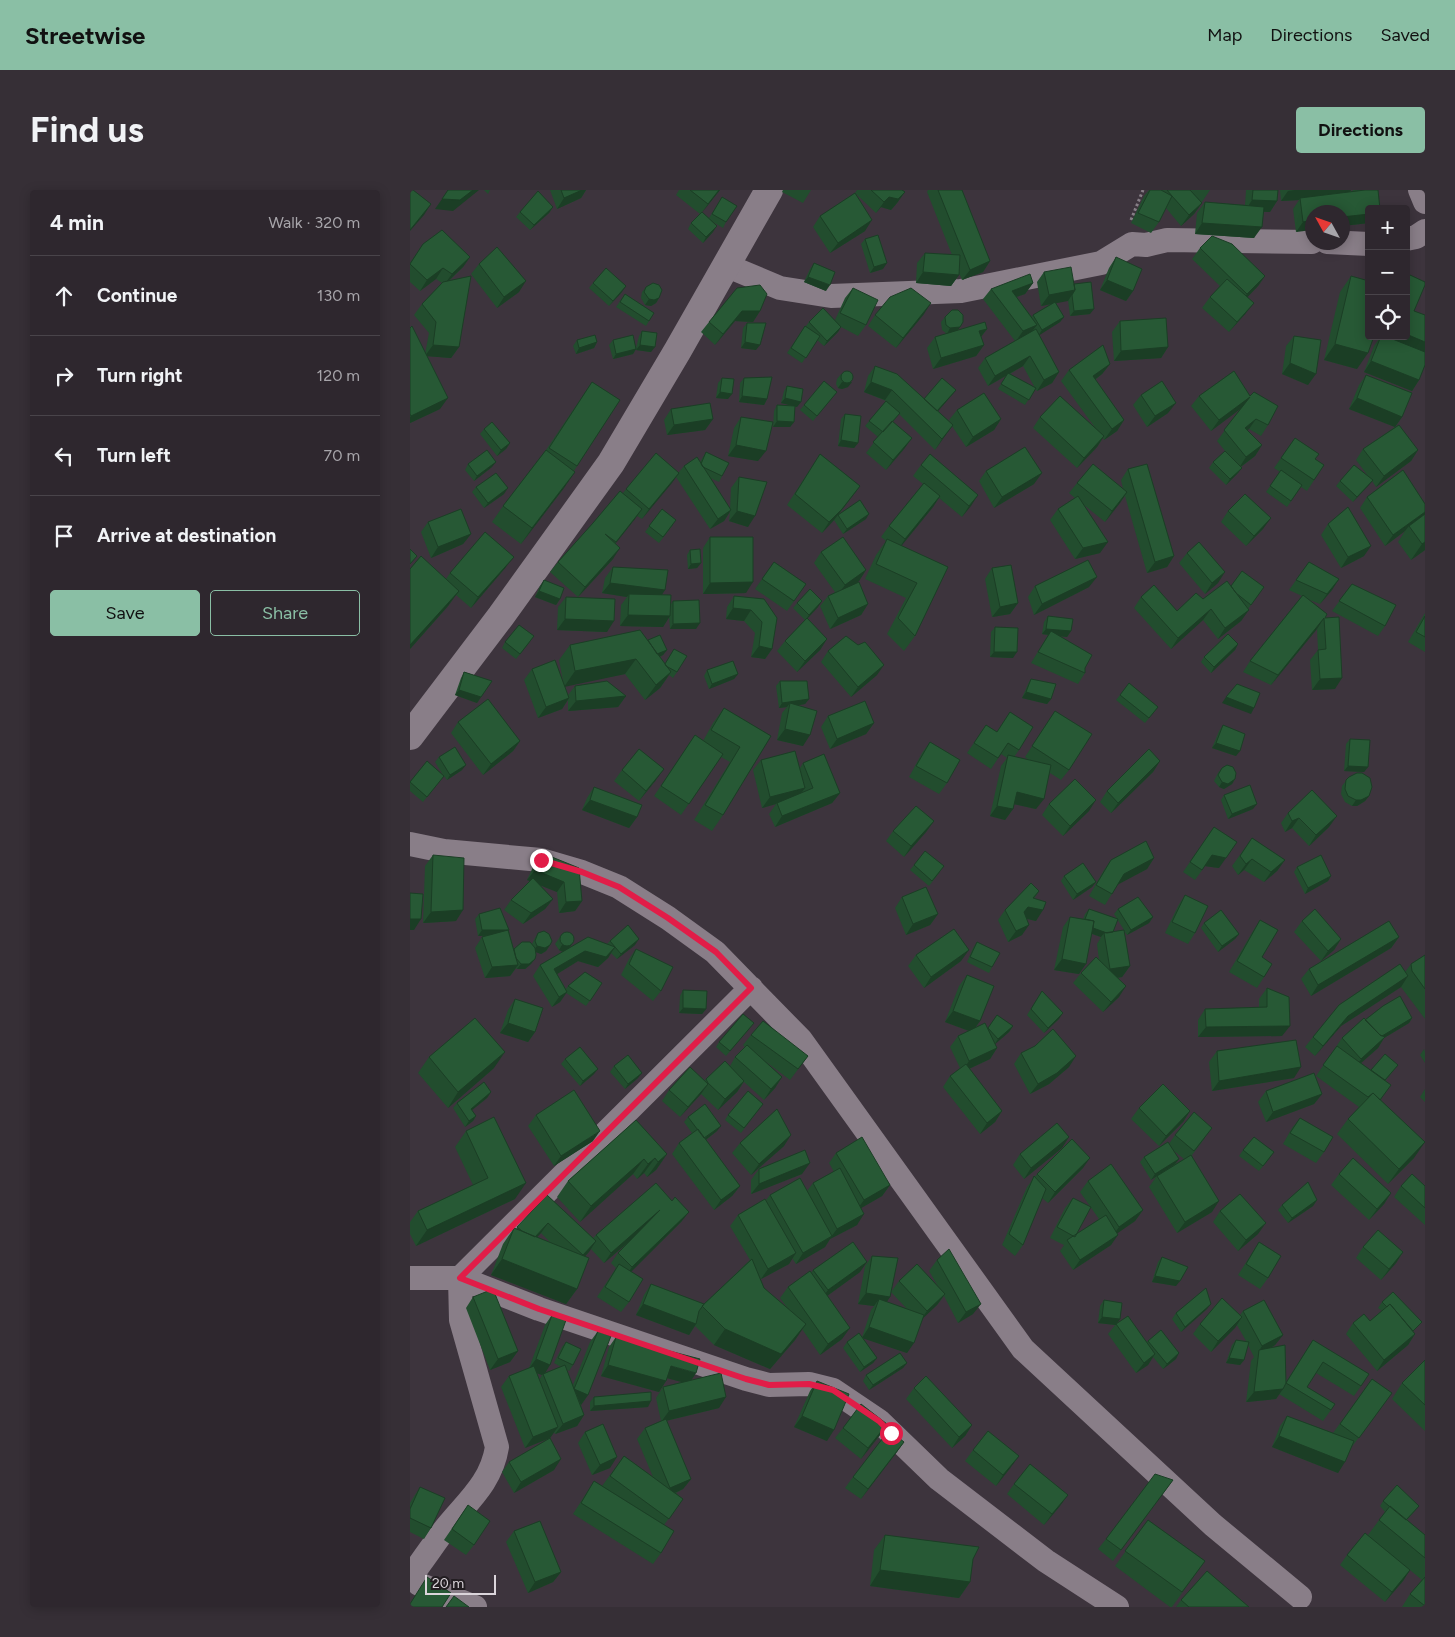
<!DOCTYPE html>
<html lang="en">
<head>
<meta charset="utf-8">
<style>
	:root { --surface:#2e272e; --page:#362f36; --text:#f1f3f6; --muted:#a7a5aa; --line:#49444a; --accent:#8abfa5 }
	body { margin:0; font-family:Figtree,sans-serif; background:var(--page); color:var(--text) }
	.controls { position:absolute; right:15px; top:15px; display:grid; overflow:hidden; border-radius:5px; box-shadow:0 2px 12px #0003 }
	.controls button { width:45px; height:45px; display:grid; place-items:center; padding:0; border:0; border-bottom:1px solid var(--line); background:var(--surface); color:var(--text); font:25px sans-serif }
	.compass { position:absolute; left:895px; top:15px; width:45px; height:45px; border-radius:50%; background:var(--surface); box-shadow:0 2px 12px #0003; rotate:310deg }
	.scale { position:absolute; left:15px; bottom:12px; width:71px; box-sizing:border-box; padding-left:5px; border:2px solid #dbd5db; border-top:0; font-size:14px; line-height:18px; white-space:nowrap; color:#dbd5db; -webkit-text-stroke:4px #221d21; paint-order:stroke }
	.stop { position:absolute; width:15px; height:15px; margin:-11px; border:4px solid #e11d48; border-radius:50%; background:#fff }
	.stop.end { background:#e11d48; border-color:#fff; box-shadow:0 1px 5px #0008 }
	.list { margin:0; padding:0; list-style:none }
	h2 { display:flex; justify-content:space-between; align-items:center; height:65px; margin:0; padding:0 20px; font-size:21px }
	h2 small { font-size:16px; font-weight:400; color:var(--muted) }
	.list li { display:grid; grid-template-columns:32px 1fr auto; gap:15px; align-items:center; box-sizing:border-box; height:80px; padding:0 20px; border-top:1px solid var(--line) }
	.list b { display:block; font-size:19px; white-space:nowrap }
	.list em { font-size:16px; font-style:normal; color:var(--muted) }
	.actions { display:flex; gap:10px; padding:15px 20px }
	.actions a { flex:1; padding:11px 0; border:1px solid var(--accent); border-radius:5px; text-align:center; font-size:18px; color:var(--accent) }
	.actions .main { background:var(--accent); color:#111 }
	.icon { flex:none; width:28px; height:28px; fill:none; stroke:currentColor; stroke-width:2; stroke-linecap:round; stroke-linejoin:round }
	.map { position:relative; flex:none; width:1015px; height:1417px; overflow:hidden; border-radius:5px }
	header { display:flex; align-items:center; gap:30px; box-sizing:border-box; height:70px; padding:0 25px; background:var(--accent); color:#111 }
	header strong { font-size:24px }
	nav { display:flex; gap:28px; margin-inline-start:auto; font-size:18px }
	.intro { display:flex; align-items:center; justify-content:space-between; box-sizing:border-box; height:120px; padding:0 30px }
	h1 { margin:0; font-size:35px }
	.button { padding:12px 22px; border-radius:5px; background:var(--accent); color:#111; font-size:18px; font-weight:700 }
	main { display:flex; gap:30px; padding:0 30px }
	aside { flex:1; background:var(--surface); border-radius:5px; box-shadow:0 2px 12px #0003 }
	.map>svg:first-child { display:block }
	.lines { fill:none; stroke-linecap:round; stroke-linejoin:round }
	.path { stroke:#867e86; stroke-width:3; stroke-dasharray:2.5 2.5; stroke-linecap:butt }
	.street { stroke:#897e88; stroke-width:24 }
	.secondary { stroke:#897e88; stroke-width:28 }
	.wall { fill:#224d2e; fill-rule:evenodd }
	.shaded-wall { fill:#1b3e25 }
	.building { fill:#275935; stroke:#1b3e25 }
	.route { stroke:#e11d48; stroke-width:6 }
</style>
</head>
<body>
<header>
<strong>Streetwise</strong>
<nav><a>Map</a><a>Directions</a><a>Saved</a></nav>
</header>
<div class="intro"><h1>Find us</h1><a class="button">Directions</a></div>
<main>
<aside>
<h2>4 min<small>Walk · 320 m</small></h2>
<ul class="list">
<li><svg class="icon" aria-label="ahead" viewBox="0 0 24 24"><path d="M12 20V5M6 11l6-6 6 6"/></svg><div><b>Continue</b></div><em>130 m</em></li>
<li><svg class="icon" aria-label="right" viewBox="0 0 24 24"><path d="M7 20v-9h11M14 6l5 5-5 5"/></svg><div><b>Turn right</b></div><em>120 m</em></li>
<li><svg class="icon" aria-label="left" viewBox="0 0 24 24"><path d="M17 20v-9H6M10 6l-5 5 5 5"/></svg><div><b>Turn left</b></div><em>70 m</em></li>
<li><svg class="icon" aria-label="arrive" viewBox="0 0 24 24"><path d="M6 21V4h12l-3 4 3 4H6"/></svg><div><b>Arrive at destination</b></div></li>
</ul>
<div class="actions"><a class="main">Save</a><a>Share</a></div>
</aside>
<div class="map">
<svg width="1015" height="1417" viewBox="0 0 1015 1417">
	<rect width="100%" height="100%" fill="#3d343d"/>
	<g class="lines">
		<!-- path -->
		<path class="path" d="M721 30 733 0"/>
		<!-- street -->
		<path class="street" d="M1010 0 1015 12
			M996 49 1006 47 1015 41
			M917 52 959 54
			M315 75 370 98 421 106 551 101 691 73 722 54 736 55 757 50 902 52
			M0 654 34 661 131 670 172 682 209 697 258 728 305 762 391 850 613 1159 803 1335 890 1407
			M0 1088H50L129 1119 336 1189 359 1195 399 1194 423 1200 469 1231 529 1289 636 1371 707 1417
			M0 1387C11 1373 21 1358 32 1343 54 1314 81 1295 87 1257L51 1130 50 1088 341 798
			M9 1394 65 1417"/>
		<!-- secondary -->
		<path class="secondary" d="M0 546 91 426 201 273 268 160 359 0"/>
	</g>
	<!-- wall -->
	<path class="wall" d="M74 0H80L78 4Z
		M140 0H176L171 8 147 19Z
		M269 0H310L292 22 299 28 312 7 316 32 313 38 301 31 303 42 293 53 278 39 281 33 290 24 266 5Z
		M373 0H401L393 13 372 2Z
		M447 0H492L495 2 487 13 481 20 471 17 466 23 445 3Z
		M518 0H552L580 71 573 82 552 90 549 83V85L541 96 506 93 507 73 515 63 542 65 517 2Z
		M739 0H800L792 12 790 11 792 13 784 24 771 36 756 18 749 32 741 43 721 33 734 6Z
		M836 0H868L867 11 860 22H854L844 48 785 44 787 23 795 12 835 15Z
		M870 0H941L940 2 943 1 942 0H968L959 33 932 36V22L886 42 883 19 889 10 871 11Z
		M143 17 139 23 120 40 106 27 110 22Z
		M410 26 455 41 420 63 403 37Z
		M455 49 473 79 460 83 451 54Z
		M13 54 60 67 53 77 39 91 49 157 41 168 17 166 30 219 0 233V138L15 164 19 143 4 125 12 114 32 93 26 89 10 101 0 92V73Z
		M790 58 855 86 848 96 837 107 836 123 819 142 792 118 800 107 810 96 782 69Z
		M706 67 723 101 716 111 690 100 699 78Z
		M404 73 416 101 394 92 400 79Z
		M69 74 109 102 87 118 61 84Z
		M634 82 664 94 680 124 660 126 658 110 646 113 654 127 650 132 629 145 649 182 642 193 627 201 625 199 615 215 588 199 596 186 578 196 568 178 575 168 605 151 573 109 581 99 623 93 615 104 606 107 622 127 623 125 641 114 631 116 627 92ZM613 176 625 198 600 184Z
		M1000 85 1009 190 1002 201 954 182 964 156 971 146H996V90Z
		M941 86 947 179 914 170 930 102Z
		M183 93 212 102 199 116 179 98Z
		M236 97 249 108 246 113 241 116 235 115 231 108 232 102Z
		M443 98 456 135 448 146 431 137 428 142 414 156 407 150 392 173 377 163 395 136H396L399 132 425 130 435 108Z
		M215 104 239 131 236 136 206 117Z
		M350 121 343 132 325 131 305 155 291 142 299 132Z
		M514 124 486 158 458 136 465 125Z
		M535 127 548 140 577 139 571 147 574 155 566 166 523 179 517 158 525 147 537 144 532 140 531 132Z
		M710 131 758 157 751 168 704 171 702 142Z
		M337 133 346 160 331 158 333 138Z
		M232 141 241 162 226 160V159L223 164 203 169 199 155 203 150 226 158 229 146Z
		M884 146 898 195 872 184 876 156Z
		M167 150 187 152 184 158 166 164 163 156Z
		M700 174 692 184 685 190 714 230 707 241 694 250 693 248 687 257 667 278 623 238 630 227 686 239 651 191 659 180Z
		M465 176 514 209 546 200 528 221 542 234 539 230 547 220 591 229 584 240 556 257 542 236 525 260 489 224 483 232 502 248 494 259 476 280 456 263 468 247 455 236 476 211 454 202 458 186Z
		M824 181 858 235 851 246 839 239 837 240 852 255 845 266 831 277 828 283 816 295 799 278 803 272 815 261 807 251 831 218 801 241 781 216 789 206Z
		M431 184 438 197 432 199 428 198 426 194 427 189Z
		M956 185 992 227 985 237 1008 260 1001 271 966 297 962 291 943 312 926 296 930 291 958 286 946 270 953 259 985 237 939 219 949 195Z
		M312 188 318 209 306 208 308 193Z
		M334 188 357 209 354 215 329 212 330 193Z
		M182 192 210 210 164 281 154 298 111 354 82 332 93 316 136 260Z
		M377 196 387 217H385L384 232 380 237H363L364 221 367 215H380L371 213 374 201Z
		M427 202 403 231 390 220 394 215Z
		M731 205 758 223 737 237 723 215Z
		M261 219 303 229 295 240 257 245 254 230Z
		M435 224 448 253 444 258 428 256 431 229Z
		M331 227 348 271 318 266 324 238Z
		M74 239 100 253 96 259 87 266 70 244Z
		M885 248 905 269 914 275 897 301 891 297 877 317 856 302 870 282 864 278Z
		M296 262 312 286 309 292 300 288 320 319 321 298 329 287 338 337 319 331 320 322 314 331 300 339 266 287 232 329 227 326 205 354 203 369 168 407 140 382 148 372 213 303 216 299 269 282 274 276 290 272Z
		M410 264 450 296 429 324 456 329 433 344 424 330 412 343 377 315Z
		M58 274 82 277 64 291 55 280Z
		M511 275 568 305 552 327 529 308 523 317 491 356 538 377 505 446 494 461 477 444 496 408 455 389 466 365 476 351 471 347 479 336 513 294 503 286Z
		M718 279 764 366 757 377 737 383 715 306 695 332 674 315 690 363 665 369 640 330 648 319 665 308 659 303 667 293 713 299 711 290Z
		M993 280 1015 360 1001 370 988 352 995 341 975 356 950 318 957 307Z
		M576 281 624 294 584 318 569 291Z
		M66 297 94 304 74 318 62 302Z
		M252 319 263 335 249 353 235 342Z
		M818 321 853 339 836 356 811 332Z
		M18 332 61 344 53 354 21 368 11 342Z
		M918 334 954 366 931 378 911 345Z
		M300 347 336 403 293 404V358Z
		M280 360 291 373 287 378 278 379 277 365Z
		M411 362 456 380 449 391 446 393 458 414 451 425 420 439 410 416 418 406 425 402 404 373Z
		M777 363 808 393 795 404 769 373Z
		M364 372 396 394 377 421 345 399Z
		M899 372 929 389 922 400 910 414 897 409 915 428 925 499 902 500 900 470 908 460 907 439 861 495 833 482 840 471 892 406 879 400Z
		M96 377 61 418 46 405 38 416 0 459V379L36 389 40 383Z
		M203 377 252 405 261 414 263 411 286 439H260L259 427 253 437 210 436 211 415 217 407 192 403 195 388Z
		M582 378 608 413 600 424 582 427 575 389Z
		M134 390 150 409 146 415 125 407 130 396Z
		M942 394 975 436 968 446 922 421Z
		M625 396 679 397 624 425 618 407Z
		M821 396 854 397 838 419 831 431 808 449 793 430 761 459 724 418 731 407 767 421Z
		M324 406 354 409 362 459 355 469 341 467 345 443 334 431 316 429 317 417Z
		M156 407 197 442 147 440 148 417Z
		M387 413 408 417 397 429 417 449 410 460 387 482 367 461 375 451 395 430 383 418Z
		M1015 423V462L998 452Z
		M638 426 661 441 657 447 649 446 675 483 668 494 621 473 638 445 632 444 634 432Z
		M585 437 603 468 580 467 581 442Z
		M237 450 257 460 253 465 250 467 255 474 264 459 267 482 263 488 259 485 250 498 235 510 215 484 155 496 158 505 165 496 216 506 208 517 158 521V510L152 519 128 528 114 490 122 479 153 491 149 470 160 455Z
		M95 452H120L106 469 92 458Z
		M828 454 825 460 801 483 791 472 794 467Z
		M418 461 467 485 441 507 411 472Z
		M297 480 328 484 324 489 299 499 294 486Z
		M54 482 82 491 67 513 45 505 51 488Z
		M621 489 641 509 637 514 612 508 618 494Z
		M370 491 399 509 395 514 388 515 393 556 367 550 372 523 377 517 369 518 366 496Z
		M710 505 748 517 735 533 706 510Z
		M314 518 361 546 313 625 302 641 284 630 320 572 311 567 271 625 244 606 285 545 293 551 303 533Z
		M645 521 659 580 651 590 640 583 626 619 604 614 603 619 595 630 580 626 591 576 597 568 591 564 581 579 557 563 576 535 587 542 600 522 609 560 604 567 619 570 615 567Z
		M418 526 464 533 456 544 420 559 411 537Z
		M48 532 110 551 103 561 73 585 41 543Z
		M813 535 826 566 802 558 809 541Z
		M940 549 958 577 954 582 934 581 936 554Z
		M520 552 537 593 529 604 499 587 512 563Z
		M29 567 52 580 37 590 34 586 13 612 0 601V591L33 585 25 572Z
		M351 570 390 578 393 573 430 603 422 613 365 637 359 624 366 614 352 618 343 580Z
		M750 571 743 582 701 623 690 612 697 601Z
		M812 578 825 589 822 594 814 599 809 597 804 591 808 583Z
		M212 580 246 590 229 611 204 591Z
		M939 587 959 606 955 611 947 616H942L935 612 931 604 932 596Z
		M184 597 227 627 219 638 172 620 177 608Z
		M814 605 843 619 818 629 811 610Z
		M639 614 679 621 653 646 632 625Z
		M878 623 919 637 899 656 882 638 875 642 871 633Z
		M524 631 516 642 494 667 476 651 483 641Z
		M804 637 809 678 795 676 785 690 773 682Z
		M842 648 875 670 867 681 854 692 834 680 828 685 822 676Z
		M132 663 172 711 165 721 149 723 147 702 130 695 143 709 135 719 113 734 94 720 101 710 120 691 117 690 125 673Z
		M23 665 46 731 13 733 15 676Z
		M744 668 737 679 708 694 695 715 679 706 694 680 701 670Z
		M504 675 530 682 519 696 500 680Z
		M887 677 921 686 918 691 895 704 884 682Z
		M654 686 686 692 682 697 663 710 651 691Z
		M629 701 624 709 626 731 617 729 612 745 598 752 588 730 595 720Z
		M775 705 785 743 778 754 755 743 768 716Z
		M492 707 528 724 520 735 496 745 485 718Z
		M679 719 703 742 714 740 704 724 708 719 743 727 739 733 717 745 714 741 720 776 712 787 708 788 709 807 693 822 663 793 671 783 689 770 687 754 691 747 682 744 669 784 644 780 653 737 660 727 673 729 675 724Z
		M69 724 99 740V741L104 760 122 754 125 748 128 743 140 755 136 761 131 764 126 762 121 774 115 779H107L106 778 100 786 75 788 65 758 72 747 78 746H68L65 729Z
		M850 730 852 767 854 787 847 798 819 782 843 741Z
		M892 731 931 749 924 760 911 771 884 742Z
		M794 733 829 744 825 749 808 762 791 738Z
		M152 744 159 758 197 754 200 751 225 755 207 769 201 763 198 768 188 777 168 771 147 784 156 799 158 796 192 793 176 816 156 803 150 812 142 817 123 786 130 775 153 762 149 760 145 754Z
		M989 747 981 758 901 806 891 789 899 779Z
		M567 752 582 777 579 783 557 772 563 758Z
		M226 759 251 801 243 811 211 785 219 769Z
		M506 765 551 771 514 798 498 776Z
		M1015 765V829L991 797 931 836 905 866 895 857 903 847 995 782 1001 774Z
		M557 785 570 831 565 838H578L603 836 599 842 585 854 587 858 580 869 559 879 592 921 585 932 570 944 533 897 540 886 550 878 540 857 548 846 559 841 535 832 549 796Z
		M857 798 872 846 788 847V830L795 819 849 817V809Z
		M273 800 296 819 292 824 269 823 270 806Z
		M632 801 649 829 634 843 617 825Z
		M105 809 125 842 118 852 90 843 98 820Z
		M1002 828 999 833 974 848 968 858 951 873 961 880 988 875 976 890 971 910 1004 968 978 994 927 944 938 929 949 917 906 886 932 848 955 830Z
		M340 838 316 866 306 857 309 852Z
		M341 845 398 866 380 890 355 871 372 887 365 898 354 910 334 892 327 902 308 920 291 904 270 927 252 911 259 900 295 890 296 889 320 876 325 867 335 857 333 855Z
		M1014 859 1015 862V873L1010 865Z
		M807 861 884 888 802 901 799 872Z
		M611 863 659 877 639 894 620 904 604 874Z
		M19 867 84 878 38 918 8 883Z
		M155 869 184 884 170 896 151 874Z
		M204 876 228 888 215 899 200 882Z
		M1015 899V912L1010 907Z
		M856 901 912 904 904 914 856 932 848 912Z
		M81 902 77 908 62 920 66 926 63 931 55 937 43 918 47 913Z
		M353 914 331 943 315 930 318 925Z
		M729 918 780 921 773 932 749 956 721 929Z
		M126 925 183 951 144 976 118 936Z
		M278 927 307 941 296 950 330 996 322 1006 304 1020 262 964 269 953 282 943 274 932Z
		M890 928 914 962 906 973 873 954 882 938Z
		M226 930 257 964 246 980 237 987 234 983 227 989 223 984 170 1032 147 1007 158 991Z
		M56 941 105 1009 6 1056 0 1044V1032L8 1021 63 995 45 957Z
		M765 945 795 948 782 965 802 1022 767 1043 739 997 746 987 741 990 730 972 734 967 759 954ZM764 961 774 969 765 974 769 969Z
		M330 953 374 956 341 985 322 963Z
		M652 958 614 989 603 975 610 964Z
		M833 960 860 968 849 981 829 966Z
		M426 963 480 995 472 1006 451 1018 447 1035 420 1049 415 1057 386 1074 382 1068 379 1074 351 1089 349 1085 354 1098 379 1120 370 1108 378 1097 401 1083 403 1080 450 1082 417 1106 432 1149 410 1165 392 1139 385 1150 360 1179 304 1155 285 1136 279 1145 226 1125 234 1105 241 1094 294 1114 340 1070 320 1036 328 1025 356 1010 360 1005 397 1001 403 993 424 982 419 973Z
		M673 978 638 1013 632 1008 613 1055 605 1066 592 1055 617 997 627 984Z
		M349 979 392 984 341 1004V990Z
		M929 984 981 1003 974 1014 959 1030 921 995Z
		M678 991 733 1020 725 1031 707 1043 701 1055 663 1080 650 1061 654 1055 640 1048 655 1018 663 1008 666 1045 689 1029 670 1002Z
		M991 996H1015V1035L984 1007Z
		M137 1005 183 1048 186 1045 262 1011 279 1022 271 1032 221 1081 219 1112 211 1122 187 1107 206 1078 201 1073 208 1063 220 1051 194 1073 181 1059 175 1066 167 1099 156 1114 81 1085 93 1054 104 1038 106 1039ZM131 1043 141 1053 127 1047Z
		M907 1010 903 1016 878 1033 868 1020 872 1015Z
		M810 1021 848 1044 828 1061 803 1032Z
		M849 1052 858 1088 850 1099 828 1085Z
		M953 1057 993 1062 986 1073 971 1090 946 1068Z
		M462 1066 477 1112 497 1119 481 1102 489 1091 529 1098 519 1081 527 1070 563 1124 548 1133 534 1106 527 1115 513 1128 497 1163 453 1148 467 1168 463 1173 450 1182 433 1158 437 1152 452 1147 461 1120 464 1116 448 1114 455 1076Z
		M752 1067 766 1096 742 1092 748 1072Z
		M63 1107 108 1161 100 1172 80 1180 56 1118Z
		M694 1110 710 1129 707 1133 737 1152 738 1151 766 1169 753 1179 743 1167 738 1175 726 1183 698 1144 705 1135 688 1133 690 1116Z
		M972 1112 1012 1132 1003 1141 1005 1144 998 1155 967 1181 936 1144 943 1133 960 1131 972 1121 968 1118Z
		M797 1119 771 1142 762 1129 766 1123Z
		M833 1121 873 1145 865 1155 861 1158 876 1192 903 1150 951 1196 944 1206 906 1183 897 1197 921 1220 913 1231 869 1204 866 1209 836 1212 841 1171 844 1167 838 1155 834 1170 830 1175 816 1173 822 1155 826 1150 836 1151 827 1135 801 1162 783 1144 790 1134 830 1125Z
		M142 1125 134 1183 151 1177 144 1173 152 1157 156 1152 163 1175 159 1181 156 1179 163 1195 180 1152 188 1141 178 1205 171 1215 174 1225 167 1236 145 1244 144 1242 140 1248 115 1258 91 1197 99 1186 119 1178 135 1135ZM126 1183 132 1185 129 1190Z
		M206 1147 281 1190 309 1218 256 1231 281 1289 273 1299 266 1303 273 1309 254 1335 251 1363 243 1374 163 1324 184 1291 192 1296 214 1266 243 1287 227 1249 235 1238 251 1231 246 1208 253 1197 272 1192 257 1188 256 1191 249 1202 191 1186 199 1157Z
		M1015 1170V1241L982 1209 992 1193Z
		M497 1173 493 1178 459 1200 453 1191 456 1185Z
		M962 1189 982 1203 941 1258 928 1283 862 1257 870 1236 877 1226 923 1243Z
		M407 1191 417 1251 384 1237 400 1201Z
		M504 1198 562 1235 555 1246 542 1258 496 1209Z
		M184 1207 238 1217 180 1221V1212Z
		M433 1238 470 1245 451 1269 425 1248Z
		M175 1242 200 1278 182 1285 168 1253Z
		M494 1252 451 1309 435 1298 443 1287Z
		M563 1260 601 1277 586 1296 555 1271Z
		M99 1272 144 1280 104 1303 92 1282Z
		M763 1290 703 1371 688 1359 696 1349Z
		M604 1294 650 1316 634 1335 597 1304Z
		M10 1297 21 1338 14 1349 0 1342V1313L3 1308Z
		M973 1311 1009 1316 997 1330 1015 1345V1417H992L1000 1404 1012 1390 1000 1380 993 1391 975 1412 930 1375 937 1365 958 1345 975 1322 970 1316Z
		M58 1315 64 1355 56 1365 34 1350Z
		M738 1330 795 1371 762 1417H760L705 1376Z
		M104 1341 151 1382 143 1392 118 1403 96 1352Z
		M475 1345 563 1369 560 1392 549 1408 460 1396 464 1360Z
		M771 1410 839 1417H766Z"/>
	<!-- shaded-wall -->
	<path class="shaded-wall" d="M63 0H69L43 21 25 19 32 9Z
		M172 0H176L171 8 147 19 154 8Z
		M309 0H310L291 24 298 14Z
		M885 0H941L938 5 890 8 889 10 871 11 878 1Z
		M495 2 487 13 481 20 471 17 466 23 474 12 479 7Z
		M842 10 867 11 860 22 835 21Z
		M792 13 784 24 771 36 779 25Z
		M21 14 14 25 0 41V40Z
		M143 17 139 23 120 40 124 35Z
		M959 24V33L932 36V27Z
		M462 30 455 41 420 63 428 53Z
		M902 30V40L886 42 893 32Z
		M792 33 852 37 844 48 785 44Z
		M307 36 303 42 293 53 296 47Z
		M60 67 53 77 34 95 42 84Z
		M580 71 573 82 552 90 560 80Z
		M477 73 473 79 460 83 464 77Z
		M33 78 26 89 10 101 17 90Z
		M513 82 549 85 541 96 506 93Z
		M855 86 848 96 830 115 837 104Z
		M398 87 420 95 416 101 394 92Z
		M697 90 723 101 716 111 690 100Z
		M116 91 109 102 87 118 94 107Z
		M623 93 615 104 594 111 602 101Z
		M216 96 212 102 199 116 203 111Z
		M665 100 658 111 631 116 639 105Z
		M249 108 246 113 241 116 235 115 239 109Z
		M521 113 514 124 486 158 493 148Z
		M844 113 836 123 819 142 827 132Z
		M684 119 680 124 660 126 664 121Z
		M332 121H350L343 132 325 131 305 155 313 144Z
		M654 127 650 132 628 146 632 140Z
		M627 135 619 145 606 151 613 141Z
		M431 137 428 142 414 156 417 151Z
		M550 137 546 143 537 144 540 138Z
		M577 139 569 149V141Z
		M996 144 1015 152V166L972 146H996Z
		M187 152 184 158 166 164 169 158Z
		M335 152 350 155 346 160 331 158Z
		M925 154 958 163 947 179 914 170Z
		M23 155 49 157 41 168 15 166Z
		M230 155 245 157 241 162 226 160Z
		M574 155 566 166 523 179 531 168Z
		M758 157 751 168 704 171 711 161Z
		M226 159 223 164 203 169 206 164Z
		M620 166 613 176 578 196 585 186Z
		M961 171 1009 190 1002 201 954 182Z
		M880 173 906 184 898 195 872 184Z
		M700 174 692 184 675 197 683 186Z
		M649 182 642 193 627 201 634 190Z
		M432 192H442L438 197 432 199 428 198Z
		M461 192 482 200 475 210 454 202Z
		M546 200 542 205 523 227 526 221Z
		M310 202 322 204 318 209 306 208Z
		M332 206 357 209 354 215 329 212Z
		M840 207 833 217 801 241 809 230Z
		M38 208 30 219 0 233V227L1 226Z
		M375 208 391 212 387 217 371 213Z
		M947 208 992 227 985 237 939 219Z
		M766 213 758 223 737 237 745 226Z
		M303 229 295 240 257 245 264 235Z
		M591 229 584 240 556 257 563 247Z
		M846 229 839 239 828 249 835 238Z
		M714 230 707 241 694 250 702 239Z
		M367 231 384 232 380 237H363Z
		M543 235 535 246 525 260 532 249Z
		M694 246 687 257 667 278 674 268Z
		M502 248 494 259 476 280 483 270Z
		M431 250 448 253 444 258 428 256Z
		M100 253 96 259 87 266 91 260Z
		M326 255 356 261 348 271 318 266Z
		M852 255 845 266 829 278 836 267Z
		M1008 260 1001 271 966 297 974 286Z
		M86 272 82 277 64 291 67 286Z
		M832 278 828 283 816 295 820 289Z
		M165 282 154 298 111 354 122 338Z
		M269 283 262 293 232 329 239 319Z
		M632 283 624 294 584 318 592 307Z
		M963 290 959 295 943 312 947 307Z
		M450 296 424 330 412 343 419 332Z
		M98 298 94 304 74 318 78 313Z
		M717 302 710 313 695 332 702 321Z
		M568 305 561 316 552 327 559 316Z
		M530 306 523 317 488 360 495 349Z
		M232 319 225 329 198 363 206 352Z
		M321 320 314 331 300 339 308 329Z
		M327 321 345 326 338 337 319 331Z
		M1015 322V324L999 336 995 341 975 356 983 345Z
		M459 324 456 329 433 344 437 339Z
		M861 328 853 339 836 356 844 346Z
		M61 344 53 354 21 368 28 357Z
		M698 352 690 363 665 369 673 358Z
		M1015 352V360L1001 370 1012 354Z
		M961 356 954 366 931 378 938 367Z
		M210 358 203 369 168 407 175 397Z
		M764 366 757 377 737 383 745 372Z
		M104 367 96 377 61 418 68 407Z
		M291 373 287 378 278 379 281 374Z
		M456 380 449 391 427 406 435 395Z
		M815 382 808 393 795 404 802 393Z
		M687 387 679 397 624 425 632 414Z
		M929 389 922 400 910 414 917 404Z
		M343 392 336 403 293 404 300 393Z
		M200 393 255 400 248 411 219 404 217 407 192 403Z
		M49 401 38 416 0 459V455Z
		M129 401 150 409 146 415 125 407Z
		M412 411 408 417 395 431 399 425Z
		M608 413 600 424 582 427 590 417Z
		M458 414 451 425 420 439 428 428Z
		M323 418 341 420 334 431 316 429Z
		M801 419 793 430 761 459 768 448Z
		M839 420 831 431 808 449 815 438Z
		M218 425 260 426 253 437 210 436Z
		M914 428 907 439 861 495 868 485Z
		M155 429 204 431 197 442 147 440Z
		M290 433 286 439H260L263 434Z
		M636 439 661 441 657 447 632 444Z
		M417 449 410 460 387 482 395 471Z
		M828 454 825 460 801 483 804 477Z
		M349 456 362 459 355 469 341 467Z
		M257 460 253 465 240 471 244 465Z
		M584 462H607L603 468 580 467Z
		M226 469 215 484 154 497 165 481Z
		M474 475 467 485 441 507 448 497Z
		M261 482 250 498 235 510 246 495Z
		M328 484 324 489 299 499 302 494Z
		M932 488 925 499 902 500 910 489Z
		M49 500 71 507 67 513 45 505Z
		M616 502 641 509 637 514 612 508Z
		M216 506 208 517 158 521 166 511Z
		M816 507 844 518 841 524 812 513Z
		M159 508 152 519 128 528 136 517Z
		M399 509 395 514 379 517 380 513 377 517 369 518 372 513Z
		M464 533 456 544 420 559 427 549Z
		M375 539 400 545 393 556 367 550Z
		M110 551 103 561 73 585 81 574Z
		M806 553 830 561 826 566 802 558Z
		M750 571 743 582 701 623 708 613Z
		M56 575 52 580 37 590 40 585Z
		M938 576 958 577 954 582 934 581Z
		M254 579 246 590 229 611 236 601Z
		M825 589 822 594 814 599 809 597 812 592Z
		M395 598 387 609 367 613 366 614 352 618 360 607Z
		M607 602 634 609 626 619 599 613Z
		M430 603 422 613 365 637 372 626Z
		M959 606 955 611 947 616H942L946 610Z
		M180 610 227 627 219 638 172 620Z
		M686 610 679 621 653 646 660 636Z
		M847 614 843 619 818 629 822 624Z
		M587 616 603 619 595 630 580 626Z
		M927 626 919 637 899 656 906 645Z
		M889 628 882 638 875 642 882 631Z
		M524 631 516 642 494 667 501 656Z
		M802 665 816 668 809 678 794 676Z
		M744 668 737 679 707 695 714 684Z
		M842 669 834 680 828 685 836 674Z
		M875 670 867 681 854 692 861 682Z
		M125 680 154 692 147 702 117 690Z
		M921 686 918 691 895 704 898 698Z
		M686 692 682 697 663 710 667 704Z
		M143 709 135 719 113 734 121 723Z
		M172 711 165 721 149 723 156 712Z
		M618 717 633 720 626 731 610 727Z
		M53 720 46 731 13 733 21 722Z
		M528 724 520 735 496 745 503 734Z
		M743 727 739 733 717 745 721 740Z
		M0 729H11L4 740H0Z
		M673 734 702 744 694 743 691 747 669 739Z
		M619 735 612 745 598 752 606 741Z
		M72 740H99L95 745 68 746Z
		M829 744 825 749 808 762 812 756Z
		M989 747 981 758 901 806 908 795Z
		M229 749 225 755 207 769 211 764Z
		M931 749 924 760 911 771 918 761Z
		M162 754 158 760 153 762 149 760 152 755Z
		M140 755 136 761 131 764 123 761 127 756Z
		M205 757 198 768 188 777 168 771 139 789 144 779 175 761Z
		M559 760 551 771 514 798 521 787Z
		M125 769 121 774 115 779H107L111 774Z
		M652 769 676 774 669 784 644 780Z
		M108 775 100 786 75 788 82 777Z
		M720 776 712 787 692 790 700 779Z
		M998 786 991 797 931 836 905 866 913 856 938 826Z
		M716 796 709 807 693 822 701 812Z
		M157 802 150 812 142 817 149 807Z
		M273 818 296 819 292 824 269 823Z
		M543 821 570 831 562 842 535 832Z
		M653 823 649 829 634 843 638 838Z
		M1002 828 999 833 974 848 968 858 943 880 966 850Z
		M98 833 125 842 118 852 90 843Z
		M603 836 599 842 584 855 588 849Z
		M880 836 872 846 788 847 796 837Z
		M587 858 580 869 552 882 559 871Z
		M95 862 84 878 38 918 48 902Z
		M666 866 659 877 639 894 620 904 628 894Z
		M891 877 884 888 802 901 809 891Z
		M188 879 184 884 170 896 173 891Z
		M232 883 228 888 215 899 218 894Z
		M372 887 365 898 354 910 361 899Z
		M334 891 327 902 308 920 315 909Z
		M298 894 291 904 270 927 278 917Z
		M81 902 77 908 57 924 61 919Z
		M912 904 904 914 856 932 863 922Z
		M592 921 585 932 570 944 577 933Z
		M780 921 773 932 749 956 756 946Z
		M66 926 63 931 55 937 59 931Z
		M311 936 307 941 290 954 294 949Z
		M190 941 183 951 144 976 151 966Z
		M381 945 374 956 341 985 349 974Z
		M659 947 652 958 614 989 621 978Z
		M1015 952 1004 968 978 994 989 979Z
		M257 964 246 980 237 987 248 972Z
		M245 968 234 983 227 989 238 974Z
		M680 968 673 978 638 1013 645 1002Z
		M234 969 223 984 170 1032 181 1016Z
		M769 969 765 974 741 990 745 984Z
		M400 973 392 984 341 1004 349 994Z
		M116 993 105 1009 6 1056 17 1040Z
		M480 995 472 1006 446 1021 454 1010Z
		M330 996 322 1006 304 1020 311 1010Z
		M981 1003 974 1014 959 1030 967 1019Z
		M907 1010 903 1016 878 1033 882 1028Z
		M809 1011 802 1022 767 1043 775 1032Z
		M250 1020 243 1031 194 1073 201 1063Z
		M733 1020 725 1031 702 1047 709 1037Z
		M279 1022 271 1032 215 1088 222 1077Z
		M454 1024 447 1035 420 1049 415 1057 386 1074 393 1063 421 1047 427 1039Z
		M138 1033 131 1043 114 1061 122 1051Z
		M856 1033 848 1044 828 1061 836 1050Z
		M708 1045 701 1055 663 1080 670 1070Z
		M186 1051 179 1062 166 1076 173 1065Z
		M993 1062 986 1073 971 1090 979 1079Z
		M386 1063 379 1074 351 1089 358 1079Z
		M92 1069 167 1099 156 1114 81 1085Z
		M457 1072 450 1082 410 1111 418 1100Z
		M745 1086 770 1091 766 1096 742 1092Z
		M456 1103 480 1107 473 1118 469 1109 464 1116 448 1114Z
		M535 1104 527 1115 509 1132 517 1121Z
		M233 1114 286 1134 279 1145 226 1125Z
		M571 1114 563 1124 548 1133 556 1122Z
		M801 1114 797 1119 771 1142 775 1137Z
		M692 1127 710 1129 706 1135 688 1133Z
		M832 1127 825 1138 801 1162 808 1151Z
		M396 1134 385 1150 360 1179 304 1155 315 1139Z
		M459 1137 504 1153 497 1163 452 1148Z
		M440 1138 432 1149 410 1165 418 1154Z
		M1005 1144 998 1155 967 1181 974 1170Z
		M873 1145 865 1155 848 1165 849 1161 852 1156Z
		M108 1161 100 1172 80 1180 88 1169Z
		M769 1163 766 1169 753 1179 757 1174Z
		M745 1164 738 1175 726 1183 734 1173Z
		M467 1168 463 1173 450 1182 454 1177Z
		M819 1168 834 1170 830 1175 816 1173Z
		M126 1169 140 1175 134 1185 133 1184 132 1185 118 1180Z
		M497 1173 493 1178 459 1200 463 1195Z
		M198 1175 256 1191 249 1202 191 1186Z
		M261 1176 286 1183 279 1194 253 1187Z
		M164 1199 178 1205 171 1215Z
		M873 1199 866 1209 836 1212 844 1202Z
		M316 1207 309 1218 251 1232 259 1221Z
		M241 1211 238 1217 180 1221 184 1216Z
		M174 1225 167 1236 145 1244 153 1234Z
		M392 1226 424 1240 417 1251 384 1237Z
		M477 1234 470 1245 451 1269 458 1258Z
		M562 1235 555 1246 542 1258 549 1247Z
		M148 1237 140 1248 115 1258 123 1247Z
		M869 1246 935 1272 928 1283 862 1257Z
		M494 1252 487 1262 451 1309 458 1299Z
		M609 1266 601 1277 586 1296 593 1285Z
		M207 1267 200 1278 182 1285 190 1275Z
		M151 1269 144 1280 104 1303 111 1292Z
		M281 1289 273 1299 252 1309 260 1298Z
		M658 1305 650 1316 634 1335 642 1324Z
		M470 1380 560 1392 549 1408 460 1396Z
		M1000 1380 993 1391 975 1412 982 1402Z
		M151 1382 143 1392 118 1403 125 1392Z"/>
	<!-- building -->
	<path class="building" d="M0 0H3L21 14 0 40Z
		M38 0H63L50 10 32 9Z
		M151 0H172L154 8Z
		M280 0H309L298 14Z
		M461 0H492L495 2 488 9 479 7 474 12Z
		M528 0H552L580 71 560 80Z
		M740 0H751L762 6 757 0H780L792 13 779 25 762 6 749 32 728 23Z
		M843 0H868L867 11 842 10Z
		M955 0H968L970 19H959V24L932 27V22H902V30L893 32 890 8Z
		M128 1 143 17 124 35 110 22Z
		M445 3 462 30 428 53 410 26Z
		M312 7 327 16 316 32 302 24Z
		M795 12 854 17 852 37 792 33Z
		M292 22 307 36 296 47 281 33Z
		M32 40 60 67 42 84 33 78 17 90 0 74 13 54Z
		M468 45 477 73 464 77 455 49Z
		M802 46 822 54 855 86 837 104 790 58Z
		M87 57 116 91 94 107 69 74Z
		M515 63 550 65 549 85 513 82Z
		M706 67 732 79 723 101 697 90Z
		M404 73 425 82 420 95 398 87Z
		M661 77 665 100 639 105 634 82Z
		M196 78 216 96 203 111 183 93Z
		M620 84 623 93 602 101 627 135 613 141 581 99Z
		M1000 85 1015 92V95L1004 121 1015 125V152L996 144V94Z
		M61 86 49 157 23 155 26 132 12 114 33 92Z
		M941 86 959 91V146H964L958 163 925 154Z
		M817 89 844 113 827 132 800 107Z
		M681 92 684 119 664 121 662 105 665 100 664 94Z
		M243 93 249 95 252 100 249 108 244 110 239 109 234 102 236 97Z
		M350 95 357 104 350 121H332L313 144 299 132 327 98Z
		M443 98 468 110 456 135 430 123Z
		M501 98 521 113 493 148 465 125 480 107Z
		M215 104 244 123 239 131 210 112Z
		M645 112 654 127 632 140 623 125Z
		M413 118 431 137 417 151 399 132Z
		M542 120H548L553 125V132L550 137 540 138 536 135 535 127Z
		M756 128 758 157 711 161 710 131Z
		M575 132 577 139 569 141 574 155 531 168 525 147Z
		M337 133H356L350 155 335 152Z
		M2 136 38 208 1 226 0 224V138Z
		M395 136 410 146 396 168 381 158Z
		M626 139 649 182 634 190 620 166 585 186 575 168Z
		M232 141 247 143 245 157 230 155Z
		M185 145 187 152 169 158 167 150Z
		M223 145 226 159 206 164 203 150Z
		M884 146 911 150 906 184 880 173Z
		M971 146H975L1015 162V175L1009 190 961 171Z
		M693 155 700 174 683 186 714 230 702 239 659 180Z
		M465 176 487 184 543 235 532 249 482 200 461 192Z
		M431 187a6 6 0 1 1 12 0a6 6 0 1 1-12 0Z
		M824 181 840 206 844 202 868 216 858 235 846 229 835 238 852 255 836 267 814 240 840 207 809 230 789 206Z
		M598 183 626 198 619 210 591 194Z
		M956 185 1002 203 992 227 947 208Z
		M362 187 357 209 332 206 334 188Z
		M312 188 324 189 322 204 310 202Z
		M532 188 546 200 527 221 514 209Z
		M414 191 427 202 407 226 394 215Z
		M752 191 766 213 745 226 731 205Z
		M182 192 210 210 167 276 139 258Z
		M377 196 393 199 391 212 375 208Z
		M574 203 591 229 563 247 547 220Z
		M650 206 694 246 674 268 630 227Z
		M476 211 490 223 473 242 459 231Z
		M300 213 303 229 264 235 261 219Z
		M367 215 385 216 384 232 367 231Z
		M435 224 451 226 448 253 431 250Z
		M331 227 363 232 356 261 326 255Z
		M482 231 502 248 483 270 463 252Z
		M82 232 100 253 91 260 74 239Z
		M989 235 1008 260 974 286 953 259Z
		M885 248 909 264 905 269 914 275 904 290 871 268Z
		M615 257 632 283 592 307 576 281Z
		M77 260 86 272 67 286 58 274Z
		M136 260 165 282 122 338 93 316Z
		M815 261 832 278 820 289 803 272Z
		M296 262 319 273 312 286 293 277 291 274Z
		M246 263 269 283 239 319 216 299Z
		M410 264 450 296 432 319 419 332 385 304Z
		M520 264 568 305 559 316 511 275Z
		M287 267 321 320 308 329 274 276Z
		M683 274 717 302 702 321 667 293Z
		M737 274 764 366 745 372 718 279Z
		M944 275 963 290 947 307 930 291Z
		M871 280 892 295 881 311 860 296Z
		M993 280 1015 314V322L983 345 957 307Z
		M86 283 98 298 78 313 66 297Z
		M329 287 357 292 345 326 327 321Z
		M514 293 530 306 495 349 479 336Z
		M210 301 232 319 206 352 195 344 210 358 175 397 148 372 183 333Z
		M835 304 861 328 844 346 818 321Z
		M668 306 698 352 673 358 648 319Z
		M450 310 459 324 437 339 428 325Z
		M938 317 961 356 938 367 918 334Z
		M51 319 61 344 28 357 18 332Z
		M252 319 266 330 253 347 239 336Z
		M1015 324V352L1012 354 999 336Z
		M75 342 104 367 68 407 40 383Z
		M300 347H343V392L300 393Z
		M433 347 456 380 435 395 411 362Z
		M477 349 538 377 505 446 488 428 507 393 466 374Z
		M789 352 815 382 802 393 777 363Z
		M0 359 7 366 0 374Z
		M290 359 291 373 281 374 280 360Z
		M11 366 49 401 0 455V379Z
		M678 370 687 387 632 414 625 396Z
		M364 372 396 394 384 411 352 389Z
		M899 372 929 389 917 404 886 390Z
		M601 375 608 413 590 417 582 378Z
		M203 377 258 380 255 400 200 393Z
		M832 381 854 397 841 415 826 403 821 396Z
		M134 390 154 398 150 409 129 401Z
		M817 391 839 420 815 438 801 419 768 448 731 407 744 395 767 421 786 403 793 409Z
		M449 392 458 414 428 428 418 406Z
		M942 394 986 415 975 436 929 411Z
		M400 399 412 411 399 425 387 413Z
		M219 404 261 405 260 426 218 425Z
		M893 405 917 424 915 428 929 427 932 488 910 489 908 460 916 459 914 428 868 485 840 471Z
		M324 406 354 409 367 428 362 459 349 456 352 432 341 420 323 418Z
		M156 407 205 409 204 431 155 429Z
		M289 410 290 433 263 434V411Z
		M638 426 663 429 661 441 636 439Z
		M1015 426V447L1006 442Z
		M397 428 417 449 395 471 375 451Z
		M109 435 124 446 110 464 95 452Z
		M585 437 608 438 607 462H584Z
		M230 440 261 482 246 495 226 469 165 481 160 455Z
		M641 441 682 465 675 478V483L628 462Z
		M818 444 828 454 804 477 794 467Z
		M250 445 257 460 247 464 238 450Z
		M436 446 448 455 455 452 474 475 448 497 418 461Z
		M264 459 277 466 267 482 256 476 255 474Z
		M145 470 159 508 136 517 122 479Z
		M323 471 328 484 302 494 297 480Z
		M54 482 82 491 71 507 49 500Z
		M621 489 646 494 641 509 616 502Z
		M197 491 216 506 166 511 165 496Z
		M370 491H397L399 509 372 513Z
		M719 493 748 517 739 528 710 505Z
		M827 494 850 503 844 518 816 507Z
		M78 509 110 551 81 574 48 532Z
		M455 511 464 533 427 549 418 526Z
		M380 513 407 521 400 545 375 539Z
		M314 518 361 546 313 625 295 615 330 557 301 540Z
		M645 521 682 544 659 580 622 556Z
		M600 522 623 537 609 560 598 553 588 568 564 553 576 535 587 542Z
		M813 535 835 544 830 561 806 553Z
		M285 545 313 564 279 614 251 596Z
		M940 549 960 550 958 577 938 576Z
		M520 552 550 570 537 593 506 576Z
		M45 557 56 575 40 585 29 567Z
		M229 559 254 579 236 601 212 580Z
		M739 559 750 571 708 613 697 601Z
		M385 561 395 598 360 607 351 570Z
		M414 564 430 603 372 626 367 613 403 598 393 573Z
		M598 565 641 575 634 609 607 602 603 619 587 616Z
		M17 571 34 586 17 607 0 592Z
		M817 575 823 577 826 583 825 589 818 594 812 592 808 585 812 578Z
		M947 583H952L960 588 962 597 959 606 951 610H946L938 606 935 599 936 590 939 587Z
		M665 589 686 610 660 636 639 614Z
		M840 595 847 614 822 624 814 605Z
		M184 597 232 615 227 627 180 610Z
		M902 600 927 626 906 645 889 628 882 631 878 623Z
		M506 616 524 631 501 656 483 641Z
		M804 637 827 652 816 668 802 665 792 680 780 672Z
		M842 648 875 670 861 682 842 669 836 674 830 666Z
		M736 651 744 668 714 684 702 704 686 695 701 670Z
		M515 661 534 676 522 691 504 675Z
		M132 663 169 678 172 711 156 712 154 692 125 680Z
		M23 665 54 668 53 720 21 722Z
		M911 665 921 686 898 698 887 677Z
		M673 673 686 692 667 704 654 686Z
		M123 688 143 709 121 723 101 710Z
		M621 693 629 701 623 708 636 712 633 720 618 717 614 722 619 735 606 741 595 720Z
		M516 697 528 724 503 734 492 707Z
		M0 703 13 704 11 729H0Z
		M775 705 798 716 785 743 762 732Z
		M728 707 743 727 721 740 708 719Z
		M90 718 99 740H72L69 724Z
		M679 719 708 729 703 742 697 743 683 738 684 731 675 729Z
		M905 719 931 749 918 761 892 731Z
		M811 720 829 744 812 756 794 733Z
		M660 727 684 731 676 774 652 769Z
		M850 730 868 740 852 767 862 774 854 787 827 771Z
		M979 731 989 747 908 795 899 779Z
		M218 735 229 749 211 764 200 751Z
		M544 739 559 760 521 787 506 765Z
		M98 740 108 775 82 777 72 747Z
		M714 740 720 776 700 779 694 743Z
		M134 741 139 744 142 751 140 755 135 758 127 756 125 751 128 743Z
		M150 749a7 7 0 1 1 14 0a7 7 0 1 1-14 0Z
		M178 747 205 757 196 767 175 761 144 779 157 802 149 807 130 775Z
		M112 752H120L125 758 126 765 125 769 119 774H111L106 768 104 759Z
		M567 752 590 763 582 777 560 767Z
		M226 759 263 777 251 801 219 774Z
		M1015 765V799L1002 781 1001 774Z
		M686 767 716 796 701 812 671 783Z
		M990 774 998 786 938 826 913 856 903 847 929 815Z
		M175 782 192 793 180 811 158 796Z
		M557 785 584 796 570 831 543 821Z
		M857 798 879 807 880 836 796 837 795 819 857 817Z
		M273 800 297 801 296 819 273 818Z
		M632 801 653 823 638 838 621 819Z
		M990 806 1002 828 972 846 970 845 955 830 973 816Z
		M105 809 133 818 125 842 98 833Z
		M333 824 344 833 320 861 309 852Z
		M587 825 603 836 588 849 578 838Z
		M65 828 95 862 48 902 19 867Z
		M954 828 970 845 975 847 951 869 932 848Z
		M353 831 398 866 388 879 341 845Z
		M575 833 587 858 559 871 548 846Z
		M643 839 666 866 647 883 628 894 611 863 625 856Z
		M886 850 891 877 809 891 807 861Z
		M337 855 372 887 361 899 325 867Z
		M927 856 981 895 970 910 963 903 958 907 913 875Z
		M170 857 188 879 173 891 155 869Z
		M975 864 988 875 975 890 961 880Z
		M218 865 232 883 218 894 204 876Z
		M315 871 334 891 315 909 298 893 296 889Z
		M556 874 592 921 577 933 540 886Z
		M280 877 298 894 278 917 259 900Z
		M904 883 912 904 863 922 856 901Z
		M74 892 81 902 61 919 66 926 59 931 47 913Z
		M753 894 780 921 756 946 729 918Z
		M164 900 190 941 151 966 126 925Z
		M338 901 353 914 334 938 318 925Z
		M963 903 1015 952 989 979 938 929Z
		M295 914 311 936 294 948 278 927Z
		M367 919 381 945 349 974 330 953Z
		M784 922 802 938 784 961 765 945Z
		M84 927 116 993 17 1040 8 1021 78 988 56 941Z
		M890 928 923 947 914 962 880 943Z
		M226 930 257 964 248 972 245 968 238 974 234 969 181 1016 158 991Z
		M647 933 659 947 621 978 610 964Z
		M288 939 330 996 311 1010 269 953Z
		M452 947 480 995 454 1010 426 963Z
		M844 947 864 962 853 976 833 960Z
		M662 949 680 968 645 1002 627 984Z
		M758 952 769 969 745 984 734 967Z
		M395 960 400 973 349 994V979Z
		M781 965 809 1011 775 1032 747 986Z
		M943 968 981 1003 967 1019 929 984Z
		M701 974 733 1020 709 1037 678 991Z
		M430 978 454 1024 427 1039 403 993Z
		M1002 984 1015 996V1018L991 996Z
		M624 986 636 999 613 1055 599 1044Z
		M390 988 422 1046 393 1063 360 1005Z
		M898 992 907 1010 882 1028 872 1015Z
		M246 993 262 1011 265 1007 279 1022 222 1077 208 1063 250 1020 201 1063 186 1045Z
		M830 1004 856 1033 836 1050 810 1021Z
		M137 1005 186 1051 173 1065 138 1033 125 1047 112 1041 107 1037Z
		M663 1008 681 1017 665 1047 647 1037Z
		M355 1009 386 1063 358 1079 328 1025Z
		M696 1025 708 1045 670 1070 657 1050Z
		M104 1038 179 1068 167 1099 92 1069Z
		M968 1040 993 1062 979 1079 953 1057Z
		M443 1052 457 1072 418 1100 403 1080Z
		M849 1052 871 1066 858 1088 836 1074Z
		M539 1059 571 1114 556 1122 527 1070Z
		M462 1066 488 1068 480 1107 456 1103Z
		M752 1067 778 1077 770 1091 745 1086Z
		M342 1069 354 1098 396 1134 371 1164 315 1139 292 1116Z
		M209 1074 233 1089 219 1112 195 1097Z
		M507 1074 535 1104 517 1121 489 1091Z
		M400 1081 440 1138 418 1154 378 1097Z
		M241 1094 294 1114 289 1121 286 1134 233 1114Z
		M796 1098 801 1114 775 1137 766 1123Z
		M83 1099 108 1161 88 1169 63 1107Z
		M983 1102 1012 1132 1003 1141 980 1114 977 1117 972 1112Z
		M812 1108 832 1127 808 1151 790 1134Z
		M469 1109 514 1125 504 1153 459 1137Z
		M694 1110 712 1113 710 1129 692 1127Z
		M854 1110 873 1145 852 1156 833 1121Z
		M980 1114 1005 1144 974 1170 943 1133 954 1124 960 1131Z
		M142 1125 156 1130 140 1175 126 1169Z
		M718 1126 745 1164 734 1173 706 1134Z
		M751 1140 769 1163 757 1174 738 1151Z
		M188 1141 201 1146 178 1205 164 1199 174 1225 153 1234 133 1184 155 1175 164 1199Z
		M449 1143 467 1168 454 1177 437 1152Z
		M206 1147 290 1169 286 1183 261 1176 256 1191 198 1175Z
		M826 1150 839 1152 834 1170 819 1168Z
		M903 1150 959 1184 951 1196 913 1172 897 1197 925 1214 921 1220 876 1193Z
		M156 1152 171 1159 163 1175 148 1168Z
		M875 1155 876 1193 873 1199 844 1202 849 1160Z
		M490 1163 497 1173 463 1195 456 1185Z
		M1015 1170V1215L992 1193Z
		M124 1176 148 1237 123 1247 99 1186Z
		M311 1183 316 1207 259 1221 253 1197Z
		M516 1186 562 1235 549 1247 504 1198Z
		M962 1189 982 1203 949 1248 930 1234Z
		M407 1191 439 1204 424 1240 392 1226Z
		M241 1202V1211L184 1216V1207Z
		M451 1214 477 1234 458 1258 433 1238Z
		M877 1226 944 1251 935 1272 869 1246Z
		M256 1229 281 1289 260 1298 235 1238Z
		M193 1234 207 1267 190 1275 175 1242Z
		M479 1240 494 1252 458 1299 443 1287Z
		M578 1241 609 1266 593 1285 563 1260Z
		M140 1248 151 1269 111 1292 99 1272Z
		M214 1266 273 1309 259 1329 200 1286Z
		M620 1274 658 1305 642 1324 604 1294Z
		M745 1284 763 1290 711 1360 696 1349Z
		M184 1291 264 1341 251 1363 171 1313Z
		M987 1295 1009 1316 996 1330 973 1311Z
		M10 1297 35 1308 21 1338 0 1328V1319Z
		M58 1315 80 1331 64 1355 42 1339Z
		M980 1316 1015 1345V1368L969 1330Z
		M738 1330 795 1371 772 1402 715 1361Z
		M130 1331 151 1382 125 1392 104 1341Z
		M955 1343 1000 1380 982 1402 937 1365Z
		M475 1345 569 1357 563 1369 560 1392 470 1380Z
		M797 1381 839 1417H779L771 1410Z
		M17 1387 41 1403 32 1417H0V1414Z
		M1015 1387V1416L1000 1404Z
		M44 1406 59 1417H36Z"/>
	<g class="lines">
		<!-- route -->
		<path class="route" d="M131 670 172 682 209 697 258 728 306 762 341 798 50 1088 129 1119 336 1189 359 1195 399 1194 423 1200 469 1231 481 1243"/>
	</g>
</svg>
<div class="controls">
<button>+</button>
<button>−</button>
<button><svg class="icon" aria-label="locate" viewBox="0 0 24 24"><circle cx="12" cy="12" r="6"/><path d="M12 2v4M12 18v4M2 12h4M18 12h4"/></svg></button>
</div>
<svg class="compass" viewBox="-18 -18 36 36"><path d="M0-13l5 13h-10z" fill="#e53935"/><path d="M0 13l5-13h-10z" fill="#a7a5aa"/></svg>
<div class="scale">20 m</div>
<div class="stop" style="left:481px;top:1243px"></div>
<div class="stop end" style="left:131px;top:670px"></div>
</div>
</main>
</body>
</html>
